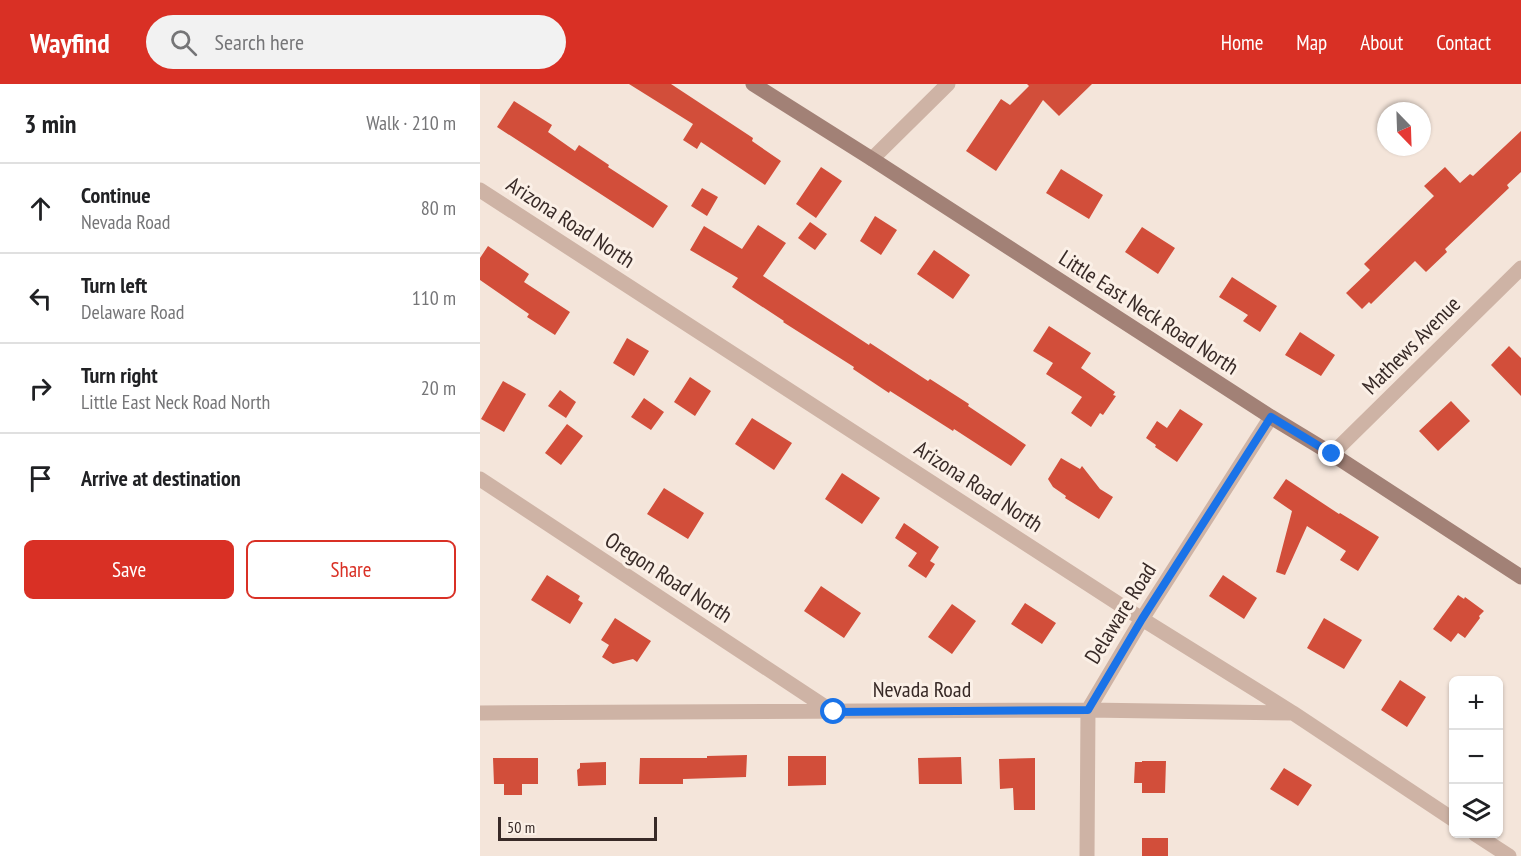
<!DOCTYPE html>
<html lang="en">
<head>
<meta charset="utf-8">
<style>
	:root { --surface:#fff; --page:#f2f2f2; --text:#202124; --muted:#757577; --line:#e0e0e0; --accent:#d93025 }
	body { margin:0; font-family:"PT Sans Narrow",sans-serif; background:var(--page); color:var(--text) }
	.controls { position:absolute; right:18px; bottom:18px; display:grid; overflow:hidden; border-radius:9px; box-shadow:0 2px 4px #0004 }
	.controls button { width:54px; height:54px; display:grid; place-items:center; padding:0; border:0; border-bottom:2px solid var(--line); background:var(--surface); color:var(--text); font:30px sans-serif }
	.compass { position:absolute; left:897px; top:18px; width:54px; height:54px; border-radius:50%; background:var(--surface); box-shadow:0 2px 4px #0004; rotate:157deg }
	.scale { position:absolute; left:18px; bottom:15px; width:159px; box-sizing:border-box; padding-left:6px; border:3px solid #382a27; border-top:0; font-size:16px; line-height:21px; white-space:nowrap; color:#382a27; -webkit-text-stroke:4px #fbf0e7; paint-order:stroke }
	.stop { position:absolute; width:18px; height:18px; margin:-14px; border:4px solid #1a73e8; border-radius:50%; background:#fff }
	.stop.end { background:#1a73e8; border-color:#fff; box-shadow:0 2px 6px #0008 }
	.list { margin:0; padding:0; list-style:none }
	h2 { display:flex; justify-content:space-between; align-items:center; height:78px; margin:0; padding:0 24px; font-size:26px }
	h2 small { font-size:20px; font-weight:400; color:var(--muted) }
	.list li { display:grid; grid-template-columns:39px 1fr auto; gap:18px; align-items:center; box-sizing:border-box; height:90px; padding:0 24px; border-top:2px solid var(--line) }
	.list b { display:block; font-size:22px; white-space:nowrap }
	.list p { margin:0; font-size:20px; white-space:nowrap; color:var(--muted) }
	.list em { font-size:20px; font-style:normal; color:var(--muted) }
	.actions { display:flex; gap:12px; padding:18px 24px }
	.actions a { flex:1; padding:14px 0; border:2px solid var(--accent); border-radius:9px; text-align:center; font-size:21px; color:var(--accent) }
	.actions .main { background:var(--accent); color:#fff }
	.icon { flex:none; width:33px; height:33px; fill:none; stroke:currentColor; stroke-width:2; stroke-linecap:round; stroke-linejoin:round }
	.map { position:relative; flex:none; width:1041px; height:772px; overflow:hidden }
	header { display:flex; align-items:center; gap:36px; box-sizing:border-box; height:84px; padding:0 30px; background:var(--accent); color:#fff }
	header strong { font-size:28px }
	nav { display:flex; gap:33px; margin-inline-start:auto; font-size:21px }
	.search { width:420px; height:54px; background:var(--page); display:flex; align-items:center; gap:15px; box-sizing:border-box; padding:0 21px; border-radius:33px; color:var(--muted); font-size:22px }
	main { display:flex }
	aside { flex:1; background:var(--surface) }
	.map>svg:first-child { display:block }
	.building { fill:#d24e3a }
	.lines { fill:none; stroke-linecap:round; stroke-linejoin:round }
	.minor { stroke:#ceb3a5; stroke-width:15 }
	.secondary { stroke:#a28176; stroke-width:15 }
	.route { stroke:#1a73e8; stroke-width:8 }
	.labels { text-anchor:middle; stroke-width:6; stroke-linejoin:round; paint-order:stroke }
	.street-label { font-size:22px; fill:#382a27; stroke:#fbf0e7 }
</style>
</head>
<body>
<header>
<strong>Wayfind</strong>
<div class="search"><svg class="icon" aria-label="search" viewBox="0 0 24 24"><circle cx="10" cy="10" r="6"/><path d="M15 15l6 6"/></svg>Search here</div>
<nav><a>Home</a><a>Map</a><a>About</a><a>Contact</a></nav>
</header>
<main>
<aside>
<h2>3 min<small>Walk · 210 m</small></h2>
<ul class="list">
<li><svg class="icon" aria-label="ahead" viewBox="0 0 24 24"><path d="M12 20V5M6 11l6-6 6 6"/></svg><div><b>Continue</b><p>Nevada Road</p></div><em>80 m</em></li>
<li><svg class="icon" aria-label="left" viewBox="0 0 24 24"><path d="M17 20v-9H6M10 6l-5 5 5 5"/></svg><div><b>Turn left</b><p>Delaware Road</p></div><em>110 m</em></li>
<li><svg class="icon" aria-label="right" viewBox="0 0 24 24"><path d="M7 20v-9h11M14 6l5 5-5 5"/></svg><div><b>Turn right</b><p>Little East Neck Road North</p></div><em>20 m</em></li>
<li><svg class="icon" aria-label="arrive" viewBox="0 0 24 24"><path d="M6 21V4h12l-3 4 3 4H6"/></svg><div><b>Arrive at destination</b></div></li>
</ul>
<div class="actions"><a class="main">Save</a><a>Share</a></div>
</aside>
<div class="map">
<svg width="1041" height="772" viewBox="0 0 1041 772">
	<rect width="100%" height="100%" fill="#f4e5da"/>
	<!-- building -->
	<path class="building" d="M149 0H191L273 54 272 57 301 77 285 101 221 58 217 65 203 56 213 40Z
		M547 0H612L579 32 563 16 516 87 486 67 521 15 530 21 549 2Z
		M34 17 72 41 68 48 95 67 99 61 129 81 128 83 188 122 173 144 17 43Z
		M1041 47V88L1027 101 1029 104 965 165 967 168 946 188 935 177 891 220 889 218 882 225 866 209 890 186 884 180 954 112 944 102 965 83 980 99 990 90 993 92Z
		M341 83 362 97 336 134 316 120Z
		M581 85 623 111 609 135 566 109Z
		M222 104 238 113 227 132 211 122Z
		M395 132 417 146 401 171 380 157Z
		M330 138 347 150 335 166 318 154Z
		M278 141 306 159 283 192 389 261 390 259 448 297 450 295 489 320 488 322 546 361 531 382 474 345 473 347 410 307 409 309 373 285 374 283 303 238 304 237 252 203 258 194 210 166 224 142 262 165Z
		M662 143 695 164 678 190 645 168Z
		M8 162 49 190 44 198 90 228 75 251 47 233 49 230 0 196V174Z
		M454 166 490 191 473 215 437 190Z
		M752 193 797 222 780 248 763 237 768 231 739 213Z
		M569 242 611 269 601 284 635 308 633 311 636 312 623 331 620 329 611 343 591 329 602 313 566 290 573 279 553 267Z
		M820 248 855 271 841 292 805 271Z
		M147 254 169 267 154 292 133 279Z
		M1029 262 1041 274V312L1011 281Z
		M210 293 231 307 215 332 194 318Z
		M23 297 46 310 24 348 1 335Z
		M80 306 96 318 86 334 68 322Z
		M164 314 184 328 171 346 151 333Z
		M971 317 990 337 958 367 939 347Z
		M700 325 723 340 697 378 675 363 676 361 666 354 677 337 687 344Z
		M272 334 312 359 294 386 255 360Z
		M87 340 103 352 81 381 65 369Z
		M581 374 600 385 602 382 620 405 633 413 619 435 585 414 586 412 573 403 568 395Z
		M362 389 400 414 382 440 345 415Z
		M806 395 859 430 860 429 899 453 878 487 860 476 866 467 827 442 805 491 796 488 812 427 793 414Z
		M184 404 224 429 208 455 167 430Z
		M424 439 459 463 450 477 455 480 446 494 428 482 437 469 415 454Z
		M67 491 100 512 98 516 103 519 90 540 51 516Z
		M743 491 777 514 764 535 729 512Z
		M341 502 381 529 364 554 324 527Z
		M978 511 984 515 985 513 1004 527 999 532 1000 534 985 554 978 549 971 558 953 545Z
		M545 519 576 539 562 560 531 540Z
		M472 520 496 537 472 570 448 553Z
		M135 534 171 557 157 578 153 575 133 580 122 573 129 561 121 556Z
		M844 534 882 556 864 585 827 564Z
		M920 596 946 613 927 643 901 626Z
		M267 671 266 693 203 695V700H159L160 674H227V672Z
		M308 672H346V701L308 702Z
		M481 673 482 700H439L438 674Z
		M13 674H58V700H42V711H24V700H14Z
		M555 674V726H534L533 704 520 705 519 675Z
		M662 677H686L685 709H662V699H654L655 678H662Z
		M126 678V701L98 702 97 686 100 684V679Z
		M804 684 832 701 818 722 790 705Z
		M662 754H688V772H662Z"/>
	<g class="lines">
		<!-- minor -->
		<path class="minor" d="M392 75 468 0
			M0 106 662 535 813 629 974 736
			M852 370 1041 184
			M0 395 353 628
			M0 629 608 626 813 629
			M995 750 1029 772
			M607 772 608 626 662 535 791 333"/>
		<!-- secondary -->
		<path class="secondary" d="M273 0 392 75 791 333 852 370 1041 493"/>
	</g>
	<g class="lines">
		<!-- route -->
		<path class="route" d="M354 628 608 626 662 535 791 333 852 370"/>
	</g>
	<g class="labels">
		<!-- street labels -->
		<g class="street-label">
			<text transform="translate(91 138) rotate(33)" y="8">Arizona Road North</text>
			<text transform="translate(669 228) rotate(33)" y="8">Little East Neck Road North</text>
			<text transform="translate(931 261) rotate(-45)" y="8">Mathews Avenue</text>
			<text transform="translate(499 402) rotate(33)" y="8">Arizona Road North</text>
			<text transform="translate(189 493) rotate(33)" y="8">Oregon Road North</text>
			<text transform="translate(640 529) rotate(-58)" y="8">Delaware Road</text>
			<text x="442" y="613">Nevada Road</text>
		</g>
	</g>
</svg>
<div class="controls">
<button>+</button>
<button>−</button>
<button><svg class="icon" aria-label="layers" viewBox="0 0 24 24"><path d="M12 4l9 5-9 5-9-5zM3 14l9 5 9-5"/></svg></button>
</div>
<svg class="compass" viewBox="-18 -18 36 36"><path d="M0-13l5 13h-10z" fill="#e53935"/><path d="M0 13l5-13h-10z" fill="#757577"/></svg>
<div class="scale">50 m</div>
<div class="stop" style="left:354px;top:628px"></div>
<div class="stop end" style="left:852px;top:370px"></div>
</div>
</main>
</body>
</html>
